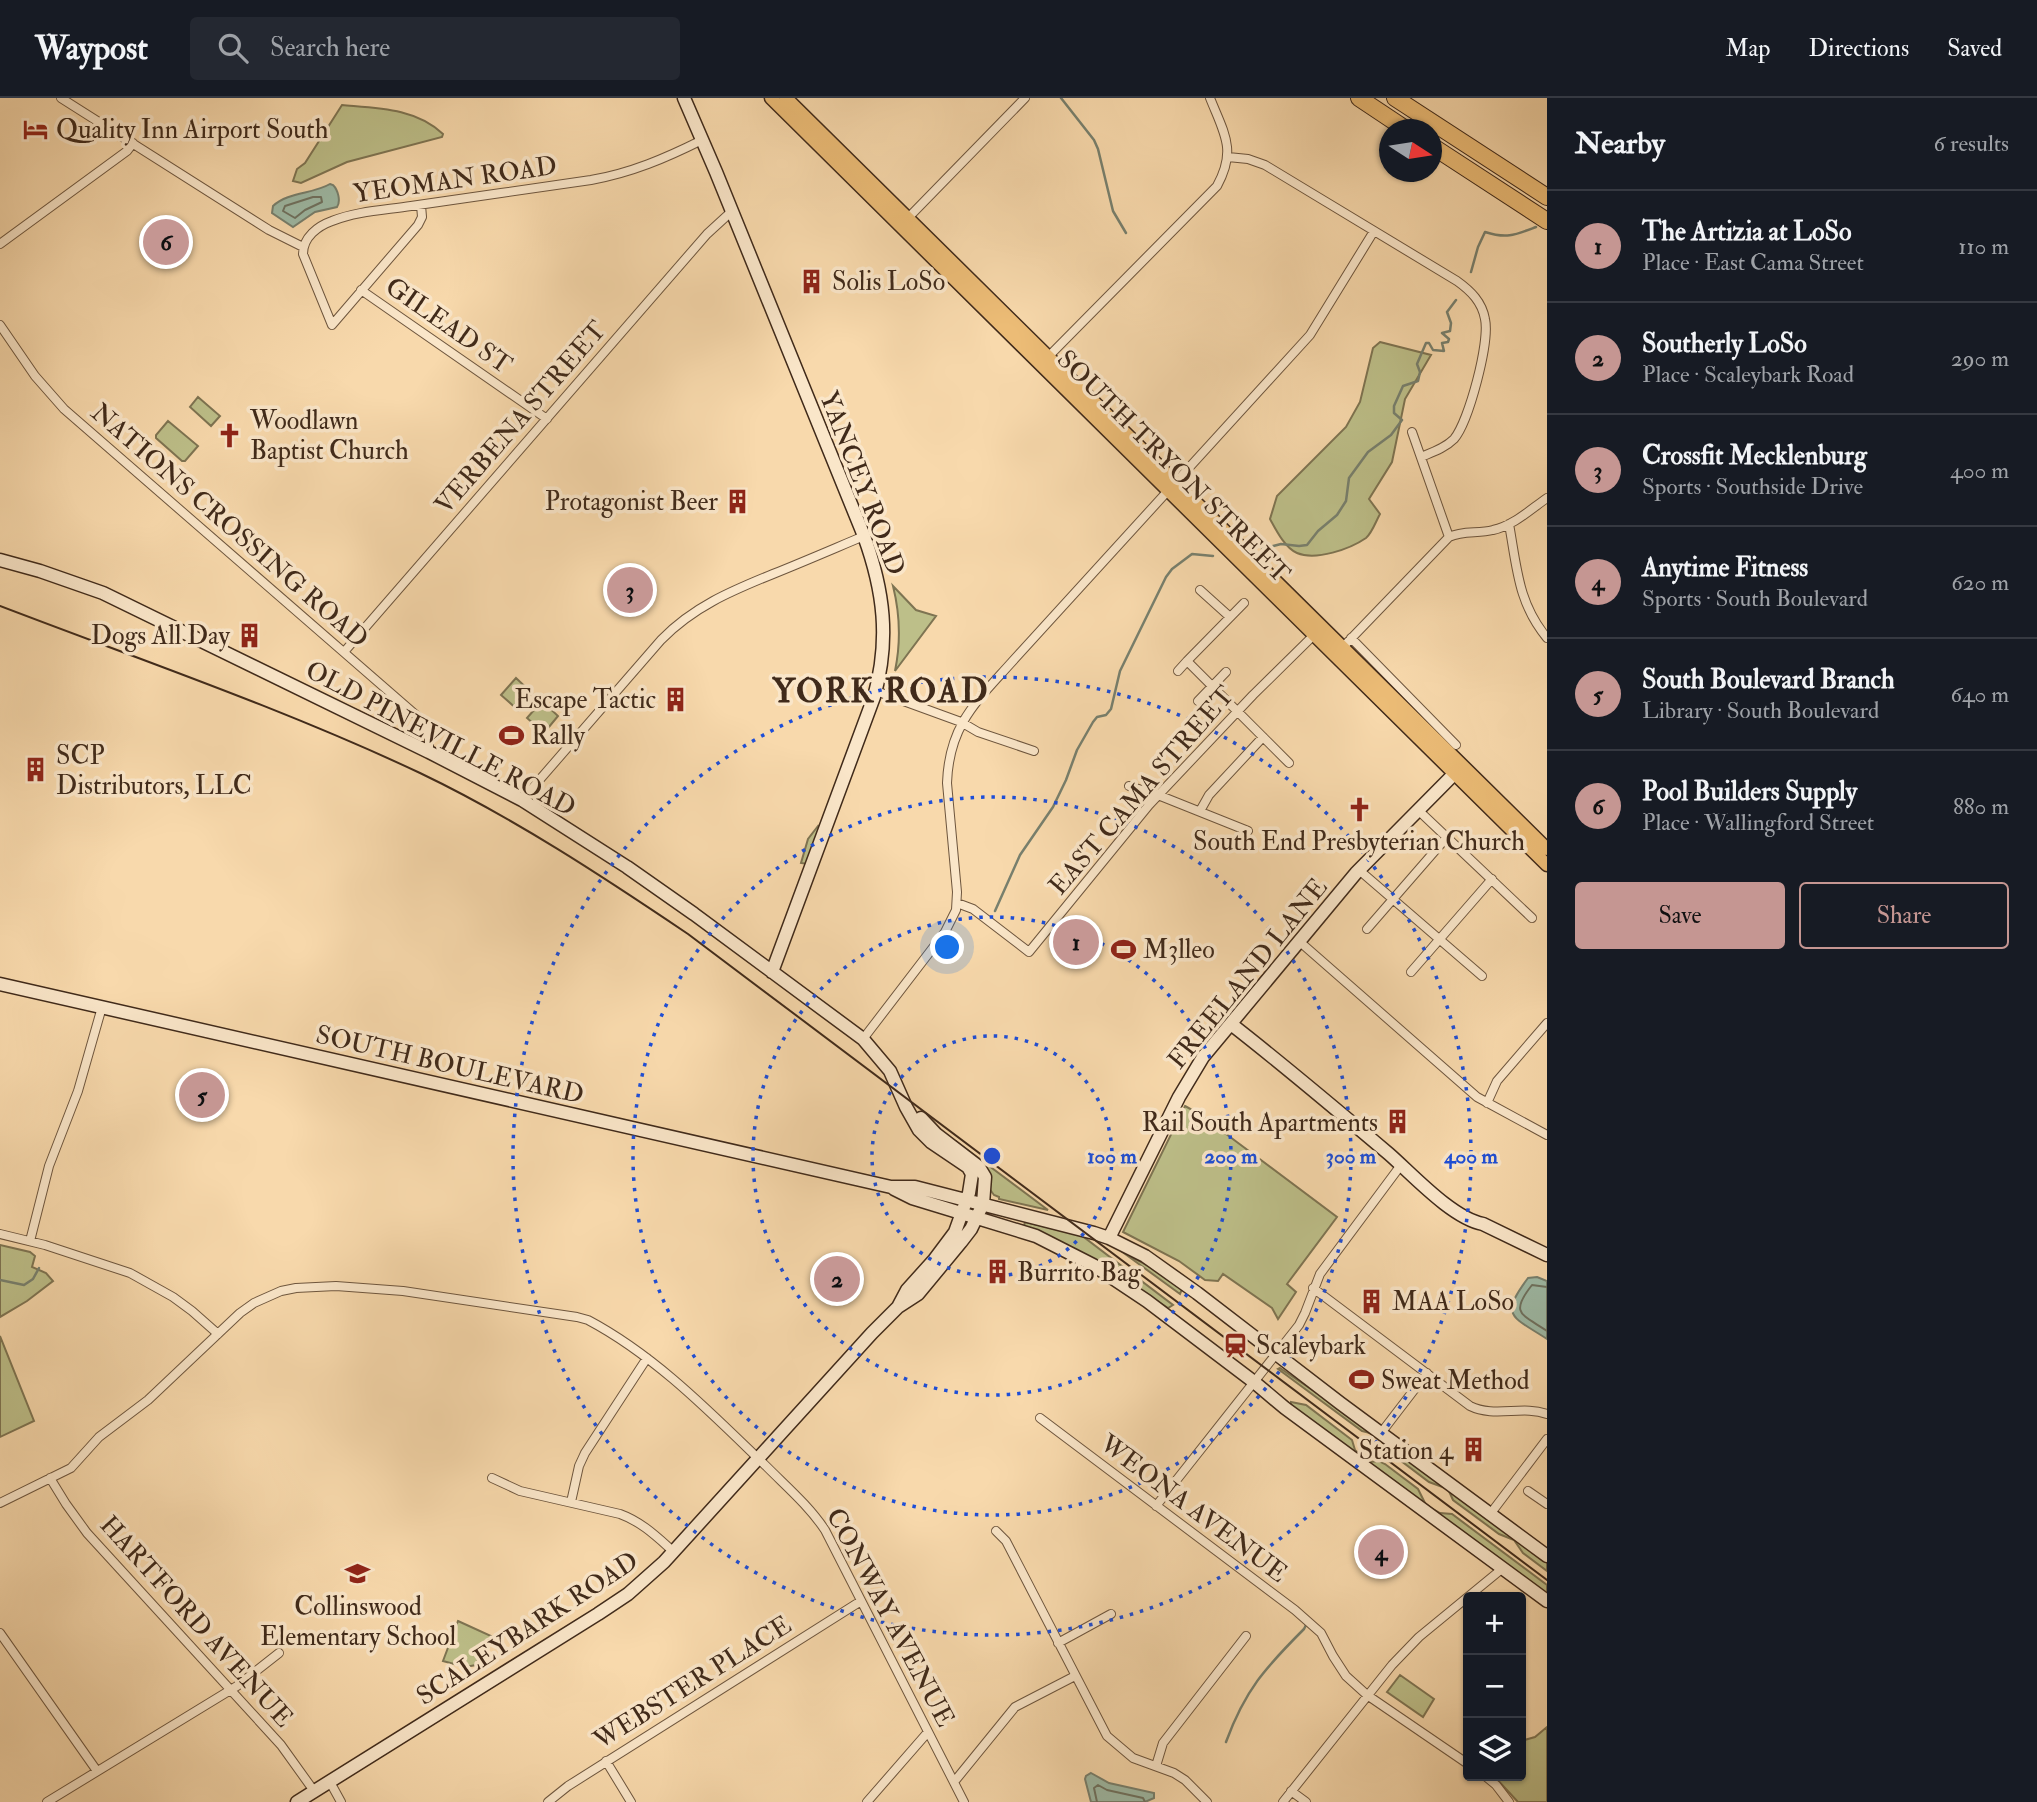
<!DOCTYPE html>
<html lang="en">
<head>
<meta charset="utf-8">
<style>
	:root { --surface:#171b24; --page:#242831; --text:#f1f3f6; --muted:#9ea1a6; --line:#363941; --accent:#c59692 }
	body { margin:0; font-family:"IM FELL Double Pica",serif; background:var(--page); color:var(--text) }
	.controls { position:absolute; right:21px; bottom:21px; display:grid; overflow:hidden; border-radius:7px; box-shadow:0 2px 5px #0004 }
	.controls button { width:63px; height:63px; display:grid; place-items:center; padding:0; border:0; border-bottom:2px solid var(--line); background:var(--surface); color:var(--text); font:35px sans-serif }
	.compass { position:absolute; left:1379px; top:21px; width:63px; height:63px; border-radius:50%; background:var(--surface); box-shadow:0 2px 5px #0004; rotate:102deg }
	.you { position:absolute; left:948px; top:850px; width:24px; height:24px; margin:-18px; border:5px solid #fff; border-radius:50%; background:#1a73e8; box-shadow:0 0 0 10px #1a73e833 }
	.badge { display:grid; place-items:center; width:46px; height:46px; border-radius:50%; background:var(--accent); color:#111; font-size:23px; font-weight:700 }
	.pin { position:absolute; translate:-50% -50%; border:4px solid #fff; box-shadow:0 2px 7px #0006 }
	.list { margin:0; padding:0; list-style:none }
	h2 { display:flex; justify-content:space-between; align-items:center; height:91px; margin:0; padding:0 28px; font-size:30px }
	h2 small { font-size:23px; font-weight:400; color:var(--muted) }
	.list li { display:grid; grid-template-columns:46px 1fr auto; gap:21px; align-items:center; box-sizing:border-box; height:112px; padding:0 28px; border-top:2px solid var(--line) }
	.list b { display:block; font-size:26px; white-space:nowrap }
	.list p { margin:0; font-size:23px; white-space:nowrap; color:var(--muted) }
	.list em { font-size:23px; font-style:normal; color:var(--muted) }
	.actions { display:flex; gap:14px; padding:21px 28px }
	.actions a { flex:1; padding:16px 0; border:2px solid var(--accent); border-radius:7px; text-align:center; font-size:24px; color:var(--accent) }
	.actions .main { background:var(--accent); color:#111 }
	.icon { flex:none; width:38px; height:38px; fill:none; stroke:currentColor; stroke-width:2; stroke-linecap:round; stroke-linejoin:round }
	.map { position:relative; flex:none; width:1547px; height:1704px; overflow:hidden }
	header { display:flex; align-items:center; gap:42px; box-sizing:border-box; height:98px; padding:0 35px; background:var(--surface); border-bottom:2px solid var(--line) }
	header strong { font-size:33px }
	nav { display:flex; gap:38px; margin-inline-start:auto; font-size:24px }
	.search { width:490px; height:63px; background:var(--page); display:flex; align-items:center; gap:18px; box-sizing:border-box; padding:0 24px; border-radius:7px; color:var(--muted); font-size:26px }
	main { display:flex }
	aside { flex:1; background:var(--surface) }
	.map>svg:first-child { display:block }
	.green { fill:#bdbf89; stroke:#7e7452; stroke-width:2 }
	.water { fill:#9ebaa6; stroke:#78806e; stroke-width:2 }
	.lines { fill:none; stroke-linecap:round; stroke-linejoin:round }
	.shore { stroke:#6f7260; stroke-width:2 }
	.stream { stroke:#78806e; stroke-width:2.5 }
	.street-casing { stroke:#6e563e; stroke-width:10 }
	.secondary-casing { stroke:#402a1a; stroke-width:15 }
	.primary-casing { stroke:#402a1a; stroke-width:15 }
	.highway-casing { stroke:#402a1a; stroke-width:18 }
	.street { stroke:#fae6c9; stroke-width:8 }
	.secondary { stroke:#fae6c9; stroke-width:12 }
	.primary { stroke:#ecbc76; stroke-width:12 }
	.highway { stroke:#ecbc76; stroke-width:16 }
	.tram { stroke:#402a1a; stroke-width:2 }
	.ring { fill:none; stroke:#1d4ed8; stroke-width:3.5; stroke-dasharray:3.5 7 }
	.labels { text-anchor:middle; stroke-width:7; stroke-linejoin:round; paint-order:stroke }
	.poi-label { font-size:26px; fill:#402a1a; stroke:#fae6c9; text-anchor:start }
	.street-label { font-size:26px; fill:#402a1a; stroke:#fae6c9 }
	.district-label { font-size:33px; font-weight:bold; letter-spacing:2px; fill:#402a1a; stroke:#fae6c9 }
	.centre { fill:#1d4ed8; stroke:#fae6c9; stroke-width:3.5 }
	.ring-label { font-size:21px; text-anchor:middle; font-weight:bold; fill:#1d4ed8; stroke:#fae6c9; stroke-width:7; stroke-linejoin:round; paint-order:stroke }
</style>
</head>
<body>
<header>
<strong>Waypost</strong>
<div class="search"><svg class="icon" aria-label="search" viewBox="0 0 24 24"><circle cx="10" cy="10" r="6"/><path d="M15 15l6 6"/></svg>Search here</div>
<nav><a>Map</a><a>Directions</a><a>Saved</a></nav>
</header>
<main>
<div class="map">
<svg width="1547" height="1704" viewBox="0 0 1547 1704">
	<rect width="100%" height="100%" fill="#f8d9ac"/>
	<filter id="stains"><feTurbulence type="fractalNoise" baseFrequency=".00286" numOctaves="4"/><feColorMatrix values="0 0 0 0 .2 0 0 0 0 .09 0 0 0 0 .02 0 0 0 .5 -.17"/></filter>
	<radialGradient id="worn" r=".72"><stop offset=".6" stop-color="#630" stop-opacity="0"/><stop offset="1" stop-color="#630" stop-opacity=".3"/></radialGradient>
	<!-- green -->
	<path class="green" d="M342 7C377 10 416 10 443 36L442 39 347 64 301 85 293 83 297 71 305 65Z
		M1380 244 1431 257 1405 301 1392 364 1369 401 1380 416C1376 423 1372 435 1366 440 1350 451 1316 463 1297 455 1285 450 1276 432 1270 421L1277 398 1346 329 1360 304 1373 250Z
		M198 299 220 318 211 328 190 309Z
		M168 323 198 348 185 363H182L156 340V337Z
		M893 488 916 512 936 518 895 573C901 544 900 516 893 488Z
		M516 580 532 595 518 612 501 597Z
		M542 603 558 618 544 635 527 620Z
		M818 728 820 732 807 766 801 765 808 741Z
		M1185 1008 1198 1015 1337 1119 1287 1186 1296 1194 1278 1221 1272 1210 1223 1176 1218 1183 1205 1182 1179 1163 1123 1134Z
		M957 1044 1048 1112 999 1101V1099L994 1097 957 1047Z
		M1025 1124 1081 1137 1173 1207 1168 1210 1084 1156 1061 1144 1024 1128Z
		M0 1147 30 1154 35 1158 32 1169 46 1175 53 1183 27 1203 0 1219Z
		M1121 1153 1159 1174 1182 1191 1180 1196Z
		M0 1238 34 1323 0 1339Z
		M1280 1270 1384 1341 1547 1464V1473L1523 1455 1514 1442 1499 1436 1453 1402 1448 1391 1429 1384 1388 1353C1382 1341 1377 1336 1362 1333L1278 1271Z
		M1291 1304 1306 1307 1352 1342 1355 1352 1362 1359 1370 1364 1379 1363 1385 1366 1418 1391 1425 1405 1431 1410 1440 1415 1452 1416 1547 1487V1496L1490 1454 1439 1420 1291 1308Z
		M458 1523 491 1538 488 1547 483 1548 476 1567 465 1569 443 1563Z
		M1400 1577 1434 1601 1423 1619 1387 1594Z
		M1547 1629V1704H1518L1494 1678H1521V1643L1535 1639Z"/>
	<!-- water -->
	<path class="water" d="M330 86 333 87C338 92 341 103 337 109L315 114 293 129 272 115 273 108C288 94 313 96 330 86Z
		M1537 1179 1547 1183V1241C1512 1218 1499 1219 1528 1180Z
		M1091 1675 1109 1685 1154 1695V1700L1145 1704H1091L1085 1681 1086 1678Z"/>
	<g class="lines">
		<!-- shore -->
		<path class="shore" d="M313 99H321L322 104 305 112 295 120 283 113 285 108Z
			M1547 1189 1532 1187C1509 1216 1522 1216 1547 1233
			M1097 1704 1094 1690 1098 1687 1107 1692 1143 1700 1145 1704"/>
		<!-- stream -->
		<path class="stream" d="M1061 0 1094 42 1098 51 1113 113 1126 135
			M1471 174 1478 149 1485 134C1507 141 1515 137 1536 129
			M1262 451 1281 446 1299 448 1307 447 1318 433 1337 417 1346 403 1349 380 1368 354 1391 337 1402 322 1394 315V308L1403 288 1418 283 1420 274 1417 266 1426 245H1429L1433 252 1444 253 1442 245 1448 244 1449 241 1442 235 1450 233 1451 225 1447 214 1456 202
			M995 813 1020 757 1053 709 1066 682 1077 652 1093 624 1097 619 1106 617 1111 611 1120 573 1166 479 1172 471 1192 456 1213 458
			M0 1182 24 1187 33 1181 39 1170
			M1226 1644C1245 1592 1265 1570 1304 1531L1307 1525"/>
		<defs>
			<path id="street" d="M61 0 269 132 303 149
				M1228 59 1248 61 1265 67 1457 183C1471 193 1482 204 1485 221 1490 244 1469 323 1454 341 1445 350 1433 354 1421 359
				M421 107 422 119 418 127 332 227 303 156C303 139 318 128 332 123 357 113 386 112 411 108 471 99 531 91 591 82 631 75 666 60 702 42
				M908 120 1025 0
				M0 146 127 53 133 45
				M361 192 547 321
				M0 227 35 278 64 311 424 624 429 633V654
				M1047 260 1217 88C1237 52 1224 35 1210 0
				M1412 334 1449 439
				M1509 426C1517 470 1518 505 1547 540
				M1200 492 1230 519
				M1351 540 1456 647
				M1342 550 1449 439C1463 432 1478 436 1493 432 1513 428 1531 411 1547 400
				M344 554 707 136 731 114
				M1187 563 1244 505
				M1178 573 1187 563 1289 665
				M876 593 961 624 978 634 1034 653
				M1198 603 1226 574
				M1129 688 1158 697 1248 733
				M522 702 661 542C693 509 731 493 773 476 803 464 833 451 864 438
				M1418 712 1532 820
				M1200 713 1209 697 1263 639
				M1359 772 1482 878
				M957 805 973 811 1029 854 1149 707 1253 597 1317 534
				M1367 831 1447 739
				M1300 844 1477 999 1547 1037
				M1411 874 1492 781
				M863 941 945 834 956 812 957 794 947 685C949 628 975 605 1010 566L1310 237 1374 133
				M1487 1005 1497 983 1547 925
				M0 1136 45 1147 130 1175 173 1199 192 1213 218 1236
				M30 1143 49 1068 78 993 102 909
				M1313 1190 1470 1308C1494 1320 1523 1307 1547 1316
				M1040 1320 1295 1512 1321 1535 1333 1558 1346 1578 1367 1597 1468 1666
				M1381 1335 1427 1275
				M50 1380 66 1406 87 1435 281 1647 314 1693
				M492 1380 520 1393 620 1416C642 1424 657 1439 674 1454
				M1528 1393 1547 1406
				M571 1404 579 1368 585 1355 647 1260
				M0 1405 71 1370 99 1339 148 1302 240 1215 254 1205 281 1193 296 1190 336 1188 403 1193 577 1219 588 1222C656 1258 712 1316 767 1369 788 1390 809 1408 825 1432L964 1704
				M1156 1408 1299 1227 1305 1215 1320 1176 1401 1067
				M1491 1415 1547 1341
				M996 1433 1006 1443 1107 1638 1133 1660 1174 1675 1185 1682 1207 1704
				M0 1535 97 1673
				M1058 1545 1111 1516
				M606 1663 631 1704
				M1156 1668 1163 1645 1246 1538
				M1485 1678 1496 1687 1509 1704
				M330 1684 341 1704
				M954 1684 1015 1609 1075 1578
				M1291 1693 1306 1704
				M47 1704 237 1588 279 1555
				M548 1704 568 1688 861 1503
				M867 1704 928 1634
				M1283 1704 1392 1567 1419 1539 1503 1470"/>
			<path id="secondary" d="M684 0 716 74 864 438C884 493 890 542 874 599L772 874
				M0 462 40 473 103 495 429 654 522 702 627 769 694 816 863 941 890 973 906 1009 919 1032 931 1044 968 1069 972 1076 969 1095 955 1134 934 1162 907 1192 898 1209
				M0 886 891 1089H915L1094 1135 1109 1140 1145 1158 1197 1195 1340 1305 1547 1458
				M1231 926C1285 968 1337 1012 1389 1056 1413 1077 1452 1120 1483 1126L1547 1157
				M894 1091 912 1100 1036 1138 1093 1167 1147 1203 1254 1284 1285 1310 1547 1503
				M1109 1140 1179 999 1203 959 1356 775 1460 670
				M297 1704 598 1516 628 1496 664 1464 872 1235 898 1209 918 1196 961 1144 971 1131 983 1106 985 1079 979 1069 936 1036 921 1020"/>
			<path id="primary" d="M771 0 1547 767
				M786 0 1547 751"/>
			<path id="highway" d="M1359 0 1407 32
				M1395 0 1547 99
				M1432 48 1547 123"/>
		</defs>
		<!-- street casing -->
		<use href="#street" class="street-casing"/>
		<!-- secondary casing -->
		<use href="#secondary" class="secondary-casing"/>
		<!-- primary casing -->
		<use href="#primary" class="primary-casing"/>
		<!-- highway casing -->
		<use href="#highway" class="highway-casing"/>
		<!-- street -->
		<use href="#street" class="street"/>
		<!-- secondary -->
		<use href="#secondary" class="secondary"/>
		<!-- primary -->
		<use href="#primary" class="primary"/>
		<!-- highway -->
		<use href="#highway" class="highway"/>
		<!-- tram -->
		<path class="tram" d="M0 508C141 562 284 611 420 675 514 720 602 778 688 836L1547 1482"/>
	</g>
	<!-- distance rings -->
	<g class="ring">
		<circle cx="992" cy="1058" r="120"/>
		<circle cx="992" cy="1058" r="239"/>
		<circle cx="992" cy="1058" r="359"/>
		<circle cx="992" cy="1058" r="479"/>
	</g>
	<!-- icons -->
	<defs>
		<symbol id="hotel-bare" viewBox="-9 -9 18 18"><path d="M-6-4.5h1.5V1H6V5H4.5V3h-9V5H-6ZM-4 0a1.8 1.8 0 1 1 3.6 0ZM.5 0V-2.5h3Q6-2.5 6 0Z" fill="#8f2418" stroke="#fae6c9" stroke-width="2.5" paint-order="stroke"/></symbol>
		<symbol id="building-bare" viewBox="-9 -9 18 18"><path d="M-4-6H4V6H1V3H-1V6H-4ZM-2.5-4.3h1.7v1.8h-1.7ZM.8-4.3h1.7v1.8H.8ZM-2.5-1h1.7V.8h-1.7ZM.8-1h1.7V.8H.8Z" fill="#8f2418" stroke="#fae6c9" stroke-width="2.5" paint-order="stroke"/></symbol>
		<symbol id="church-bare" viewBox="-9 -9 18 18"><path d="M-1.2-6h2.4v3.5h3.3v2.4h-3.3V6h-2.4V-.1h-3.3v-2.4h3.3Z" fill="#8f2418" stroke="#fae6c9" stroke-width="2.5" paint-order="stroke"/></symbol>
		<symbol id="stadium-bare" viewBox="-9 -9 18 18"><path d="M0-5a6.5 5 0 1 0 0 10a6.5 5 0 1 0 0-10ZM-3.5-1.8h7v3.6h-7Z" fill="#8f2418" stroke="#fae6c9" stroke-width="2.5" paint-order="stroke"/></symbol>
		<symbol id="station-bare" viewBox="-9 -9 18 18"><path d="M-3-6H3Q5-6 5-4V2Q5 4 3 4L4.5 6H3L1.5 4h-3L-3 6H-4.5L-3 4Q-5 4-5 2V-4Q-5-6-3-6ZM-3.5-4v3h7v-3ZM-3.5 1v1.5H-2V1ZM2 1v1.5H3.5V1Z" fill="#8f2418" stroke="#fae6c9" stroke-width="2.5" paint-order="stroke"/></symbol>
		<symbol id="school-bare" viewBox="-9 -9 18 18"><path d="M0-5L7-2L0 1L-7-2ZM-4 1L0 2.5L4 1V4Q0 6-4 4Z" fill="#8f2418" stroke="#fae6c9" stroke-width="2.5" paint-order="stroke"/></symbol>
	</defs>
	<g fill-rule="evenodd">
		<use href="#hotel-bare" x="18" y="14" width="35" height="35"/>
		<use href="#building-bare" x="794" y="166" width="35" height="35"/>
		<use href="#church-bare" x="212" y="320" width="35" height="35"/>
		<use href="#building-bare" x="720" y="386" width="35" height="35"/>
		<use href="#building-bare" x="232" y="520" width="35" height="35"/>
		<use href="#building-bare" x="658" y="584" width="35" height="35"/>
		<use href="#stadium-bare" x="494" y="620" width="35" height="35"/>
		<use href="#building-bare" x="18" y="654" width="35" height="35"/>
		<use href="#church-bare" x="1342" y="694" width="35" height="35"/>
		<use href="#stadium-bare" x="1106" y="834" width="35" height="35"/>
		<use href="#building-bare" x="1380" y="1006" width="35" height="35"/>
		<use href="#building-bare" x="980" y="1156" width="35" height="35"/>
		<use href="#building-bare" x="1354" y="1186" width="35" height="35"/>
		<use href="#station-bare" x="1218" y="1230" width="35" height="35"/>
		<use href="#stadium-bare" x="1344" y="1264" width="35" height="35"/>
		<use href="#building-bare" x="1456" y="1334" width="35" height="35"/>
		<use href="#school-bare" x="340" y="1458" width="35" height="35"/>
	</g>
	<g class="labels">
		<!-- poi labels -->
		<g class="poi-label">
			<text x="56" y="40">Quality Inn Airport South</text>
			<text x="832" y="192">Solis LoSo</text>
			<text x="250" y="331">Woodlawn<tspan x="250" dy="30">Baptist Church</tspan></text>
			<text x="718" y="412" text-anchor="end">Protagonist Beer</text>
			<text x="230" y="546" text-anchor="end">Dogs All Day</text>
			<text x="656" y="610" text-anchor="end">Escape Tactic</text>
			<text x="531" y="646">Rally</text>
			<text x="56" y="666">SCP<tspan x="56" dy="30">Distributors, LLC</tspan></text>
			<text x="1359" y="752" text-anchor="middle">South End Presbyterian Church</text>
			<text x="1143" y="860">M3lleo</text>
			<text x="1378" y="1033" text-anchor="end">Rail South Apartments</text>
			<text x="1017" y="1183">Burrito Bag</text>
			<text x="1392" y="1212">MAA LoSo</text>
			<text x="1256" y="1256">Scaleybark</text>
			<text x="1381" y="1291">Sweat Method</text>
			<text x="1453" y="1361" text-anchor="end">Station 4</text>
			<text x="358" y="1517" text-anchor="middle">Collinswood<tspan x="358" dy="30">Elementary School</tspan></text>
		</g>
		<!-- street labels -->
		<g class="street-label">
			<text transform="translate(455 81) rotate(-8)" y="9">YEOMAN ROAD</text>
			<text transform="translate(449 227) rotate(35)" y="9">GILEAD ST</text>
			<text transform="translate(520 319) rotate(-49)" y="9">VERBENA STREET</text>
			<text transform="translate(1174 368) rotate(45)" y="9">SOUTH TRYON STREET</text>
			<text transform="translate(863 385) rotate(69)" y="9">YANCEY ROAD</text>
			<text transform="translate(230 427) rotate(41)" y="9">NATIONS CROSSING ROAD</text>
			<text transform="translate(441 640) rotate(28)" y="9">OLD PINEVILLE ROAD</text>
			<text transform="translate(1141 692) rotate(-49)" y="9">EAST CAMA STREET</text>
			<text transform="translate(1247 875) rotate(-51)" y="9">FREELAND LANE</text>
			<text transform="translate(450 966) rotate(13)" y="9">SOUTH BOULEVARD</text>
			<text transform="translate(1194 1410) rotate(37)" y="9">WEONA AVENUE</text>
			<text transform="translate(891 1519) rotate(62)" y="9">CONWAY AVENUE</text>
			<text transform="translate(197 1523) rotate(48)" y="9">HARTFORD AVENUE</text>
			<text transform="translate(527 1530) rotate(-33)" y="9">SCALEYBARK ROAD</text>
			<text transform="translate(692 1584) rotate(-32)" y="9">WEBSTER PLACE</text>
		</g>
		<!-- district labels -->
		<g class="district-label">
			<text x="881" y="604">YORK ROAD</text>
		</g>
	</g>
	<circle cx="992" cy="1058" r="10" class="centre"/>
	<g class="ring-label">
		<text x="1112" y="1065">100 m</text>
		<text x="1231" y="1065">200 m</text>
		<text x="1351" y="1065">300 m</text>
		<text x="1471" y="1065">400 m</text>
	</g>
	<rect width="100%" height="100%" filter="url(#stains)"/>
	<rect width="100%" height="100%" fill="url(#worn)"/>
</svg>
<div class="controls">
<button>+</button>
<button>−</button>
<button><svg class="icon" aria-label="layers" viewBox="0 0 24 24"><path d="M12 4l9 5-9 5-9-5zM3 14l9 5 9-5"/></svg></button>
</div>
<svg class="compass" viewBox="-18 -18 36 36"><path d="M0-13l5 13h-10z" fill="#e53935"/><path d="M0 13l5-13h-10z" fill="#9ea1a6"/></svg>
<div class="you"></div>
<div class="pin badge" style="left:1076px;top:844px">1</div>
<div class="pin badge" style="left:837px;top:1181px">2</div>
<div class="pin badge" style="left:630px;top:492px">3</div>
<div class="pin badge" style="left:1381px;top:1454px">4</div>
<div class="pin badge" style="left:202px;top:997px">5</div>
<div class="pin badge" style="left:166px;top:144px">6</div>
</div>
<aside>
<h2>Nearby<small>6 results</small></h2>
<ul class="list">
<li><span class="badge">1</span><div><b>The Artizia at LoSo</b><p>Place · East Cama Street</p></div><em>110 m</em></li>
<li><span class="badge">2</span><div><b>Southerly LoSo</b><p>Place · Scaleybark Road</p></div><em>290 m</em></li>
<li><span class="badge">3</span><div><b>Crossfit Mecklenburg</b><p>Sports · Southside Drive</p></div><em>400 m</em></li>
<li><span class="badge">4</span><div><b>Anytime Fitness</b><p>Sports · South Boulevard</p></div><em>620 m</em></li>
<li><span class="badge">5</span><div><b>South Boulevard Branch</b><p>Library · South Boulevard</p></div><em>640 m</em></li>
<li><span class="badge">6</span><div><b>Pool Builders Supply</b><p>Place · Wallingford Street</p></div><em>880 m</em></li>
</ul>
<div class="actions"><a class="main">Save</a><a>Share</a></div>
</aside>
</main>
</body>
</html>
